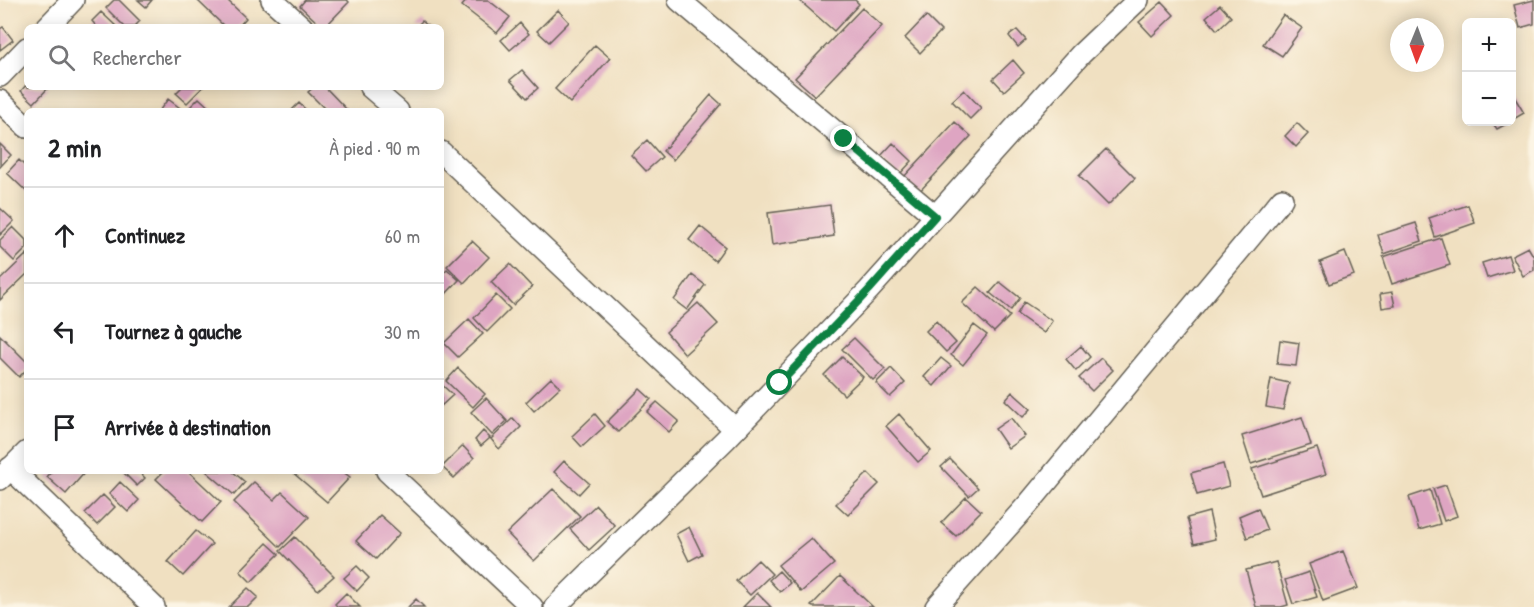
<!DOCTYPE html>
<html lang="fr">
<head>
<meta charset="utf-8">
<style>
	:root { --surface:#fff; --page:#f2f2f2; --text:#202124; --muted:#757577; --line:#e0e0e0 }
	body { margin:0; font-family:"Patrick Hand",sans-serif; background:var(--page); color:var(--text) }
	.controls { position:absolute; right:18px; top:18px; display:grid; overflow:hidden; border-radius:9px; box-shadow:0 3px 15px #0003 }
	.controls button { width:54px; height:54px; display:grid; place-items:center; padding:0; border:0; border-bottom:2px solid var(--line); background:var(--surface); color:var(--text); font:30px sans-serif }
	.compass { position:absolute; left:1390px; top:18px; width:54px; height:54px; border-radius:50%; background:var(--surface); box-shadow:0 3px 15px #0003; rotate:181deg }
	.stop { position:absolute; width:18px; height:18px; margin:-14px; border:4px solid #0b8043; border-radius:50%; background:#fff }
	.stop.end { background:#0b8043; border-color:#fff; box-shadow:0 2px 6px #0008 }
	.list { margin:0; padding:0; list-style:none }
	h2 { display:flex; justify-content:space-between; align-items:center; height:78px; margin:0; padding:0 24px; font-size:26px }
	h2 small { font-size:20px; font-weight:400; color:var(--muted) }
	.list li { display:grid; grid-template-columns:39px 1fr auto; gap:18px; align-items:center; box-sizing:border-box; height:96px; padding:0 24px; border-top:2px solid var(--line) }
	.list b { display:block; font-size:22px; white-space:nowrap }
	.list em { font-size:20px; font-style:normal; color:var(--muted) }
	.icon { flex:none; width:33px; height:33px; fill:none; stroke:currentColor; stroke-width:2; stroke-linecap:round; stroke-linejoin:round }
	.map { position:relative; flex:none; width:1534px; height:607px; overflow:hidden }
	.search { position:absolute; background:var(--surface); box-shadow:0 3px 15px #0003; left:24px; top:24px; width:420px; height:66px; display:flex; align-items:center; gap:15px; box-sizing:border-box; padding:0 21px; border-radius:9px; color:var(--muted); font-size:22px }
	.panel { position:absolute; background:var(--surface); box-shadow:0 3px 15px #0003; left:24px; top:108px; width:420px; height:366px; border-radius:9px }
	.map>svg:first-child { display:block }
	.building { fill:#dea5c2 }
	.lines { fill:none; stroke-linecap:round; stroke-linejoin:round }
	.street-casing { stroke:#666156; stroke-width:24 }
	.street { stroke:#fff; stroke-width:21 }
	.route { stroke:#0b8043; stroke-width:8 }
</style>
</head>
<body>
<div class="map">
<svg width="1534" height="607" viewBox="0 0 1534 607">
	<rect width="100%" height="100%" fill="#fcf5e5"/>
	<filter id="ink" filterUnits="userSpaceOnUse"><feTurbulence type="fractalNoise" baseFrequency=".0167" numOctaves="2"/><feDisplacementMap in="SourceGraphic" scale="12" xChannelSelector="R" yChannelSelector="G"/><feConvolveMatrix kernelMatrix="1 2 1 2 8 2 1 2 1" color-interpolation-filters="sRGB"/></filter>
	<filter id="wash" filterUnits="userSpaceOnUse"><feTurbulence type="fractalNoise" baseFrequency=".008" numOctaves="4" result="noise"/><feDisplacementMap in="SourceGraphic" scale="24" xChannelSelector="R" yChannelSelector="G"/><feGaussianBlur stdDeviation="1.35" result="paint"/><feColorMatrix in="noise" values="0 0 0 0 0 0 0 0 0 0 0 0 0 0 0 0 0 1.4 0 .05"/><feComposite in="paint" operator="in"/></filter>
	<g filter="url(#wash)">
		<rect width="100%" height="100%" fill="#f0e0c1"/>
		<g id="blocks">
			<!-- building -->
			<path class="building" d="M114 0H119L140 21 134 27H125L106 8Z
				M138 0H152L146 7Z
				M197 0H227L246 18 238 27H225Z
				M305 0H347L349 2 325 27H322L300 6Z
				M467 0H488L510 17 497 33 462 6Z
				M799 0H855L859 4 834 31Z
				M1534 0V24L1520 28 1514 5Z
				M1162 2 1174 15 1152 36 1139 22Z
				M1220 5 1231 17 1217 30 1206 17Z
				M862 8 882 26 815 96 795 78Z
				M558 10 569 22 549 42 537 31Z
				M101 12 117 27H97L92 21Z
				M1283 15 1302 28 1282 56 1263 44Z
				M926 16 941 31 920 53 905 38Z
				M422 21 429 27H416Z
				M520 23 529 34 510 50 501 40Z
				M3 27 13 40 0 50V29Z
				M1017 30 1026 40 1018 47 1009 36Z
				M595 45 610 58 570 103 555 89Z
				M1013 60 1024 73 1004 91 993 79Z
				M522 70 538 88 527 98 510 80Z
				M27 84V87H49L34 103 21 91Z
				M182 87H203L187 103 176 93Z
				M314 87H325L348 111H327L308 92Z
				M964 90 981 108 970 119 952 101Z
				M1512 93 1524 113 1512 120Z
				M711 95 721 104 673 160 663 151Z
				M199 98 213 111H192L189 108Z
				M168 99 180 108 178 111H159Z
				M299 103 307 111H291Z
				M955 122 971 136 918 193 902 179Z
				M1492 122H1510L1497 129Z
				M1297 123 1308 134 1296 147 1285 136Z
				M647 140 662 157 646 171 631 155Z
				M893 143 912 161 898 176 879 158Z
				M0 144 11 155 0 167Z
				M1106 149 1135 178 1108 205 1079 176Z
				M19 160 27 168V192L7 173Z
				M830 205 834 236 772 245 768 213Z
				M1468 205 1475 223 1435 237 1429 218Z
				M0 208 14 221 0 235Z
				M1416 223 1422 241 1384 254 1378 235Z
				M700 226 725 247 715 261 689 240Z
				M13 227 27 241V248L14 261 0 247V240Z
				M1441 238 1450 265 1392 284 1383 257Z
				M472 241 489 257 464 283 447 266Z
				M1528 247 1534 257V270L1523 276 1512 255Z
				M1345 252 1354 275 1329 284 1320 262Z
				M27 254V274L0 300V280Z
				M1508 255 1513 270 1487 278 1482 263Z
				M510 264 532 287 513 305 491 282Z
				M447 269 459 280 441 299V275Z
				M692 275 705 285 687 310 674 300Z
				M1000 282 1020 298 1011 310 990 293Z
				M978 287 1010 316 994 332 962 303Z
				M1392 292 1395 306 1382 308 1380 294Z
				M496 295 510 309 487 332 474 318Z
				M1024 302 1052 321 1044 333 1017 314Z
				M698 303 718 324 685 354 666 332Z
				M469 319 483 334 458 357 444 343Z
				M936 321 956 343 946 352 926 331Z
				M974 325 987 335 963 365 951 355Z
				M0 335 27 362V369L19 377 0 358Z
				M854 338 885 369 873 380 842 349Z
				M1280 340 1299 343 1296 366 1277 364Z
				M1081 346 1090 357 1076 371 1066 359Z
				M842 357 863 377 844 395 824 375Z
				M941 358 951 366 934 386 924 377Z
				M1101 358 1113 370 1092 391 1079 378Z
				M458 368 485 394 473 407 446 381Z
				M891 368 905 383 890 397 876 383Z
				M551 378 560 387 534 411 526 402Z
				M1271 379 1289 383 1283 410 1266 407Z
				M441 384 453 395 441 406Z
				M640 389 651 399 618 432 607 422Z
				M1012 392 1031 409 1023 417 1005 400Z
				M486 398 507 421 492 435 471 412Z
				M657 402 679 421 669 432 647 412Z
				M595 414 605 426 582 447 572 436Z
				M899 414 931 451 918 462 886 426Z
				M1302 417 1311 445 1251 464 1242 436Z
				M513 418 521 427 499 449 491 439Z
				M1011 418 1025 436 1008 448 995 429Z
				M483 431 490 438 481 446 475 440Z
				M463 446 474 458 454 478 442 467Z
				M1317 448 1326 474 1261 495 1252 469Z
				M950 459 978 488 969 496 941 467Z
				M564 461 589 483 579 494 554 472Z
				M1223 464 1229 486 1197 495 1191 473Z
				M52 471H86L66 494 47 477Z
				M127 471H138L145 478 137 486 124 473Z
				M164 471H188L221 502 202 522 156 479Z
				M206 471H232L245 482 234 495Z
				M291 471H342L350 477 327 502Z
				M868 473 879 484 848 515 836 504Z
				M120 482 139 500 128 512 109 494Z
				M254 482 274 500 282 492 309 517 280 547 234 502Z
				M1446 485 1457 516 1444 521 1433 489Z
				M553 489 580 516 534 561 507 533Z
				M1430 490 1440 524 1419 530 1409 497Z
				M103 495 115 507 97 525 85 513Z
				M966 497 981 511 956 536 941 523Z
				M596 505 615 526 589 550 570 529Z
				M1258 508 1267 530 1247 538 1239 516Z
				M1209 512 1215 539 1194 544 1187 518Z
				M380 515 400 533 376 559 356 541Z
				M689 527 702 554 689 561 676 534Z
				M196 531 212 544 183 576 168 562Z
				M295 537 334 576 318 590 280 551Z
				M811 538 834 564 801 592 778 565Z
				M267 543 279 554 251 582 240 571Z
				M1343 551 1358 588 1323 601 1309 564Z
				M758 560 772 574 750 595 736 581Z
				M1276 562 1288 605 1281 607H1256L1246 570Z
				M357 566 369 578 357 591 344 578Z
				M779 571 790 583 780 592 769 580Z
				M1309 572 1317 597 1293 604 1285 580Z
				M840 576 873 607H813L811 606Z
				M248 588 258 597 248 607H229Z
				M346 593 360 607H338L335 604Z
				M757 593 771 607H743Z
				M416 599 424 607H408Z"/>
		</g>
	</g>
	<g filter="url(#ink)">
		<use href="#blocks" fill-opacity="0" stroke="#666156" stroke-width="1.5"/>
		<g class="lines">
			<defs>
				<path id="street" d="M272 0 302 27
					M679 0 935 216
					M47 27 73 0
					M0 76 27 48
					M370 87 398 111
					M0 101 27 127
					M441 152 735 429
					M10 468 154 607
					M387 471 532 607
					M0 479 27 452
					M555 607 726 439 869 290 1081 54 1138 0
					M936 607 1030 502 1282 199"/>
			</defs>
			<!-- street casing -->
			<use href="#street" class="street-casing"/>
			<!-- street -->
			<use href="#street" class="street"/>
		</g>
	</g>
	<g class="lines" filter="url(#ink)">
		<!-- route -->
		<path class="route" d="M780 383 869 290 935 216 844 139"/>
	</g>
</svg>
<div class="controls">
<button>+</button>
<button>−</button>
</div>
<svg class="compass" viewBox="-18 -18 36 36"><path d="M0-13l5 13h-10z" fill="#e53935"/><path d="M0 13l5-13h-10z" fill="#757577"/></svg>
<div class="stop" style="left:780px;top:383px"></div>
<div class="stop end" style="left:844px;top:139px"></div>
<div class="search"><svg class="icon" aria-label="search" viewBox="0 0 24 24"><circle cx="10" cy="10" r="6"/><path d="M15 15l6 6"/></svg>Rechercher</div>
<section class="panel">
<h2>2 min<small>À pied · 90 m</small></h2>
<ul class="list">
<li><svg class="icon" aria-label="ahead" viewBox="0 0 24 24"><path d="M12 20V5M6 11l6-6 6 6"/></svg><div><b>Continuez</b></div><em>60 m</em></li>
<li><svg class="icon" aria-label="left" viewBox="0 0 24 24"><path d="M17 20v-9H6M10 6l-5 5 5 5"/></svg><div><b>Tournez à gauche</b></div><em>30 m</em></li>
<li><svg class="icon" aria-label="arrive" viewBox="0 0 24 24"><path d="M6 21V4h12l-3 4 3 4H6"/></svg><div><b>Arrivée à destination</b></div></li>
</ul>
</section>
</div>
</body>
</html>
